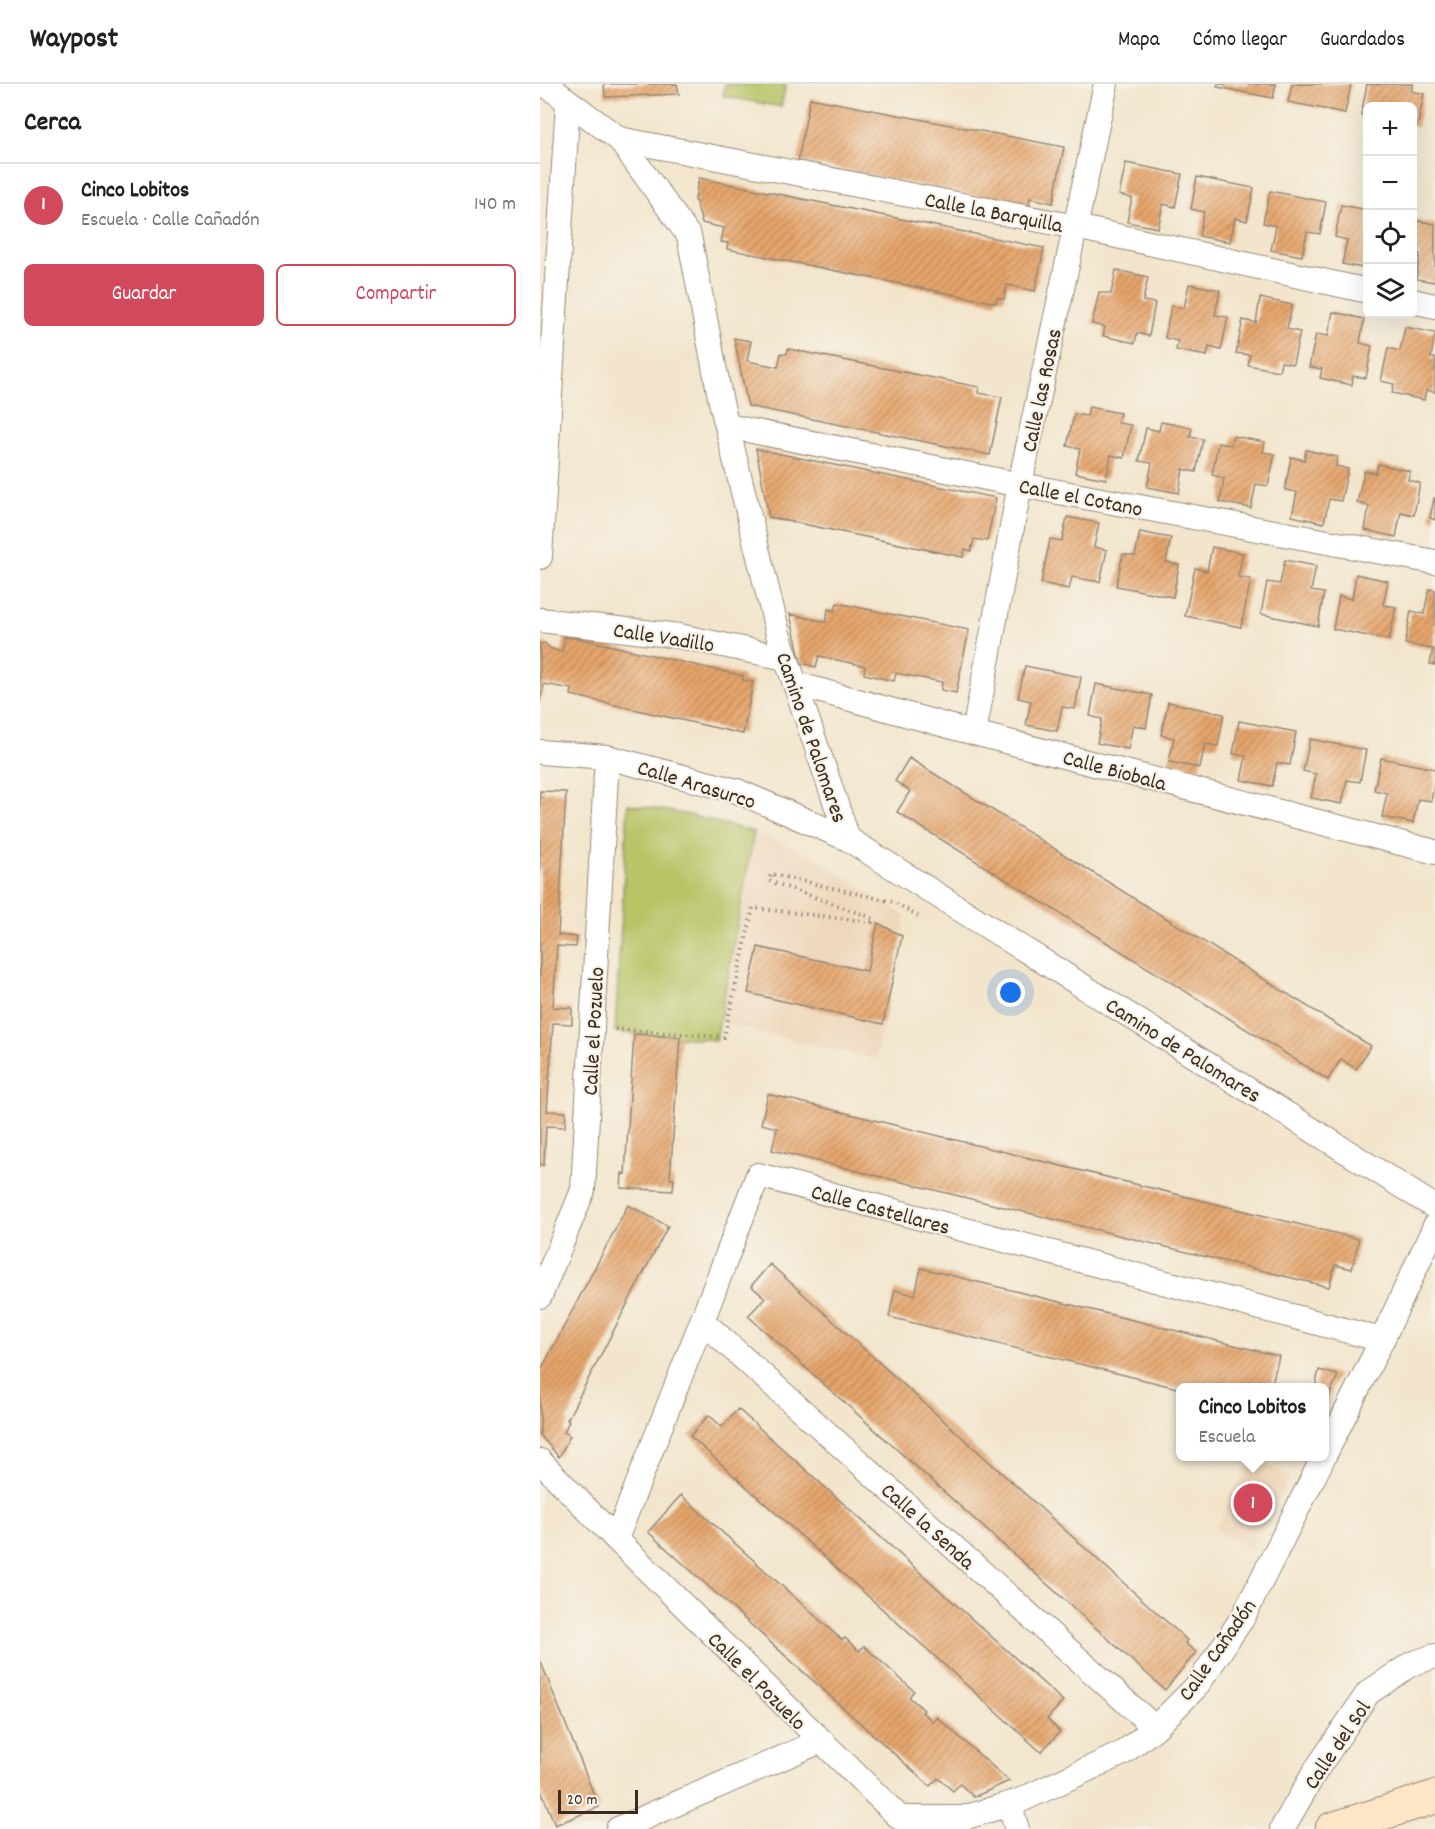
<!DOCTYPE html>
<html lang="es">
<head>
<meta charset="utf-8">
<style>
	:root { --surface:#fff; --page:#f6f6f6; --text:#202124; --muted:#757577; --line:#e0e0e0; --accent:#d1495b }
	body { margin:0; font-family:Dekko,sans-serif; background:var(--page); color:var(--text) }
	.controls { position:absolute; right:18px; top:18px; display:grid; overflow:hidden; border-radius:9px; box-shadow:0 6px 24px #0002 }
	.controls button { width:54px; height:54px; display:grid; place-items:center; padding:0; border:0; border-bottom:2px solid var(--line); background:var(--surface); color:var(--text); font:30px sans-serif }
	.scale { position:absolute; left:18px; bottom:15px; width:80px; box-sizing:border-box; padding-left:6px; border:3px solid #3b2a1e; border-top:0; font-size:16px; line-height:21px; white-space:nowrap; color:#3b2a1e; -webkit-text-stroke:4px #f7f3e8; paint-order:stroke }
	.you { position:absolute; left:471px; top:909px; width:21px; height:21px; margin:-15px; border:4px solid #fff; border-radius:50%; background:#1a73e8; box-shadow:0 0 0 9px #1a73e833 }
	.badge { display:grid; place-items:center; width:39px; height:39px; border-radius:50%; background:var(--accent); color:#fff; font-size:20px; font-weight:700 }
	.pin { position:absolute; translate:-50% -50%; border:3px solid #fff; box-shadow:0 2px 6px #0006 }
	.popup { position:absolute; left:636px; top:1299px; width:153px; height:78px; box-sizing:border-box; display:grid; place-content:center; border-radius:9px; background:var(--surface); filter:drop-shadow(0 2px 4px #0005); font-size:20px; white-space:nowrap; color:var(--muted) }
	.popup b { font-size:22px; color:var(--text) }
	.popup::after { content:''; position:absolute; left:50%; top:100%; margin-left:-12px; border:12px solid transparent; border-top-color:var(--surface) }
	.list { margin:0; padding:0; list-style:none }
	h2 { display:flex; justify-content:space-between; align-items:center; height:78px; margin:0; padding:0 24px; font-size:26px }
	h2 small { font-size:20px; font-weight:400; color:var(--muted) }
	.list li { display:grid; grid-template-columns:39px 1fr auto; gap:18px; align-items:center; box-sizing:border-box; height:84px; padding:0 24px; border-top:2px solid var(--line) }
	.list b { display:block; font-size:22px; white-space:nowrap }
	.list p { margin:0; font-size:20px; white-space:nowrap; color:var(--muted) }
	.list em { font-size:20px; font-style:normal; color:var(--muted) }
	.actions { display:flex; gap:12px; padding:18px 24px }
	.actions a { flex:1; padding:14px 0; border:2px solid var(--accent); border-radius:9px; text-align:center; font-size:21px; color:var(--accent) }
	.actions .main { background:var(--accent); color:#fff }
	.icon { flex:none; width:33px; height:33px; fill:none; stroke:currentColor; stroke-width:2; stroke-linecap:round; stroke-linejoin:round }
	.map { position:relative; flex:none; width:895px; height:1745px; overflow:hidden }
	header { display:flex; align-items:center; gap:36px; box-sizing:border-box; height:84px; padding:0 30px; background:var(--surface); border-bottom:2px solid var(--line) }
	header strong { font-size:28px }
	nav { display:flex; gap:33px; margin-inline-start:auto; font-size:21px }
	main { display:flex }
	aside { flex:1; background:var(--surface) }
	.map>svg:first-child { display:block }
	.built { fill:#eed7bb }
	.green { fill:#b7c365; stroke:#797642; stroke-width:1.5 }
	.building { fill:url(#building-hatch) }
	.lines { fill:none; stroke-linecap:round; stroke-linejoin:round }
	.minor-casing { stroke:#968875; stroke-width:26 }
	.secondary-casing { stroke:#968875; stroke-width:35 }
	.path { stroke:#968875; stroke-width:4; stroke-dasharray:1.5 4.5; stroke-linecap:butt }
	.minor { stroke:#fff; stroke-width:24 }
	.secondary { stroke:#fde5c5; stroke-width:33 }
	.labels { text-anchor:middle; stroke-width:4.5; stroke-linejoin:round; paint-order:stroke }
	.street-label { font-size:22px; fill:#3b2a1e; stroke:#f7f3e8 }
</style>
</head>
<body>
<header>
<strong>Waypost</strong>
<nav><a>Mapa</a><a>Cómo llegar</a><a>Guardados</a></nav>
</header>
<main>
<aside>
<h2>Cerca<small></small></h2>
<ul class="list">
<li><span class="badge">1</span><div><b>Cinco Lobitos</b><p>Escuela · Calle Cañadón</p></div><em>140 m</em></li>
</ul>
<div class="actions"><a class="main">Guardar</a><a>Compartir</a></div>
</aside>
<div class="map">
<svg width="895" height="1745" viewBox="0 0 895 1745">
	<defs>
		<pattern id="building-hatch" width="6" height="6" patternUnits="userSpaceOnUse" patternTransform="scale(1.5)"><rect width="6" height="6" fill="#e6a56c"/><path d="M-1 1l2-2M0 6l6-6M5 7l2-2" fill="none" stroke="#bc8758"/></pattern>
	</defs>
	<rect width="100%" height="100%" fill="#f7f3e8"/>
	<filter id="ink" filterUnits="userSpaceOnUse"><feTurbulence type="fractalNoise" baseFrequency=".0167" numOctaves="2"/><feDisplacementMap in="SourceGraphic" scale="12" xChannelSelector="R" yChannelSelector="G"/><feConvolveMatrix kernelMatrix="1 2 1 2 8 2 1 2 1" color-interpolation-filters="sRGB"/></filter>
	<filter id="wash" filterUnits="userSpaceOnUse"><feTurbulence type="fractalNoise" baseFrequency=".008" numOctaves="4" result="noise"/><feDisplacementMap in="SourceGraphic" scale="24" xChannelSelector="R" yChannelSelector="G"/><feGaussianBlur stdDeviation="1.35" result="paint"/><feColorMatrix in="noise" values="0 0 0 0 0 0 0 0 0 0 0 0 0 0 0 0 0 1.4 0 .05"/><feComposite in="paint" operator="in"/></filter>
	<g filter="url(#wash)">
		<rect width="100%" height="100%" fill="#f2e5cc"/>
		<!-- built -->
		<path class="built" d="M214 748 269 770 366 832 335 975 179 938Z
			M714 1373 750 1393 711 1466 675 1446Z"/>
		<!-- green -->
		<path class="green" d="M185 0H246L241 23 183 12Z
			M88 720 149 731 214 748 176 956 75 948Z"/>
		<g id="blocks">
			<!-- building -->
			<path class="building" d="M64 0H137L139 10 65 13Z
				M678 0H736L733 14 677 3Z
				M752 0H811L805 29 748 18Z
				M827 0 840 1V0H873L871 7 884 10 877 43 872 42V22H828V33L821 31Z
				M270 14 524 63 513 119 490 114 489 122 258 77Z
				M586 79 642 90 635 123 623 120 618 144 587 138 592 114 579 111Z
				M657 93 714 104 707 137 695 134 690 158 659 152 664 128 651 125Z
				M159 94 504 164 495 207 467 201 464 215 457 214 456 219 187 165 188 159 181 158 184 144 162 139 155 115Z
				M730 107 786 118 780 150 767 148 762 172 731 166 736 142 723 139Z
				M801 121 828 126V185L802 180 807 156 795 153Z
				M874 136 895 140V198L876 195 880 170 872 169V145Z
				M576 186 608 193 603 217 615 219 609 252 597 249 595 259 563 252 565 243 552 240 559 208 571 210Z
				M649 200 680 206 675 231 688 233 681 266 669 263 667 272 636 266 638 257 625 254 631 222 644 224Z
				M720 214 752 221 747 245 760 248 753 280 741 278 739 287 708 281 710 271 696 269 703 236 716 239Z
				M793 228 824 235 820 259 832 262 826 294 813 292 812 301 780 294 782 285 769 283 776 250 788 252Z
				M865 243 895 249 891 274H895V308L886 306 884 316 852 309 854 300 841 297 848 264 860 267Z
				M194 254 211 257 207 277 238 283 241 269 247 270 248 265 439 303 438 309 462 313 450 371 208 322Z
				M549 323 580 329 578 339 591 341 584 374 571 371 566 395 535 389 540 365 527 362 534 330 547 332Z
				M621 338 652 344 650 353 663 355 656 388 643 385 639 409 607 403 612 379 599 377 606 344 619 347Z
				M693 352 725 358 723 368 735 370 728 402 716 400 711 424 680 418 684 394 672 391 678 359 691 361Z
				M216 365 456 414 447 457 434 455 431 467 425 465 423 473 229 433Z
				M766 366 797 373 796 382 808 385 801 417 789 415 784 439 752 432 757 408 745 406 751 373 764 376Z
				M838 380 870 387 868 396 880 399 874 431 861 428 856 453 825 446 829 422 817 419 824 387 836 389Z
				M894 414H895V436L890 434Z
				M527 433 559 439 554 463 567 466 560 498 532 493 529 505 501 499 510 455 522 457Z
				M600 448 631 454 626 478 639 481 633 513 576 502 583 470 595 472Z
				M672 463 703 469 698 493 711 495 701 543 645 532 655 484 667 487Z
				M745 476 776 482 771 507 784 509 778 542 721 530 727 498 740 500Z
				M816 490 848 497 843 521 856 523 849 556 793 545 799 512 812 515Z
				M889 505 895 506V581L890 580 893 565 865 560 871 527 884 530Z
				M297 519 429 546 416 609 401 606 402 598 356 589 354 597 324 590 325 582 279 572 276 583 261 579 250 530 286 538 288 525 295 527Z
				M25 553 42 555 203 592 202 596 213 598 203 650 31 611 32 605 4 600 0 618V560L5 559 11 565 22 568Z
				M485 582 541 593 535 625 522 623 517 647 486 641 491 617 478 614Z
				M556 600 612 611 606 644 593 641 588 665 557 659 562 635 550 632Z
				M628 618 684 630 678 662 665 660 660 684 629 678 634 654 621 651Z
				M699 637 756 648 750 681 737 679 732 702 701 696 706 672 693 670Z
				M770 655 826 666 820 698 807 696 802 720 771 714 776 690 763 687Z
				M369 674 831 962 816 985 801 975 788 996 357 728 370 707 355 697Z
				M841 674 895 685V696L891 717 878 715 873 739 842 733 847 709 834 706Z
				M0 707 26 708 18 851 37 853 36 863 17 862 13 923 32 924V940L13 939 7 1027 26 1028 25 1043 6 1042 4 1081H0Z
				M338 839 362 852 343 940 208 909 218 863 327 887Z
				M94 950 140 953 130 1095H134L133 1107 81 1104 82 1089 85 1090Z
				M228 1010 819 1155 812 1185 795 1181 789 1203 232 1066 237 1044 221 1040Z
				M88 1121 128 1142 27 1336 29 1337 24 1348 30 1352 19 1373 0 1351V1288Z
				M230 1180 647 1556 645 1559 656 1568 625 1606 208 1232 225 1214 211 1202Z
				M381 1184 739 1272 732 1299 749 1304H641V1305L349 1233 355 1206 375 1211Z
				M779 1286 798 1291 785 1321V1304H775Z
				M198 1325 523 1617 507 1635 520 1648 501 1668 150 1352 169 1331 182 1343Z
				M141 1411 302 1556 305 1554 319 1567 324 1562 374 1607 369 1613 384 1626 382 1628 393 1638 397 1633 469 1697 434 1713 420 1700 413 1707 398 1694 390 1702 108 1448Z
				M0 1576 59 1723 15 1741 0 1704Z"/>
		</g>
	</g>
	<g filter="url(#ink)">
		<use href="#blocks" fill-opacity="0" stroke="#968875" stroke-width="1.5"/>
		<g class="lines">
			<defs>
				<path id="minor" d="M5 0 79 55 149 152 181 318 238 550 308 755
					M79 55 536 143 828 207
					M872 217 895 222
					M187 342 481 401 895 478
					M0 473 28 17
					M0 536 139 552 246 574
					M256 600 434 649 895 768
					M434 649 480 400 566 0
					M0 668 67 673 197 707 308 755 895 1123
					M0 1212 43 1106 67 673
					M162 1237 615 1644
					M785 1370 842 1256 895 1142
					M0 1377 76 1455 360 1734H423L479 1717 583 1669 615 1644 656 1603 703 1533 784 1372
					M76 1455 162 1237 218 1091 842 1256
					M469 1720 477 1745
					M78 1745 281 1657
					M742 1745 776 1686 828 1609 871 1580 895 1572"/>
				<path id="secondary" d="M792 1745 895 1713"/>
			</defs>
			<!-- minor casing -->
			<use href="#minor" class="minor-casing"/>
			<!-- secondary casing -->
			<use href="#secondary" class="secondary-casing"/>
			<!-- path -->
			<path class="path" d="M75 945 184 953 213 824 332 838 333 834 229 797 231 790 354 818 378 832"/>
			<!-- minor -->
			<use href="#minor" class="minor"/>
			<!-- secondary -->
			<use href="#secondary" class="secondary"/>
		</g>
	</g>
	<g class="labels">
		<!-- street labels -->
		<g class="street-label">
			<text transform="translate(454 127) rotate(11)" y="8">Calle la Barquilla</text>
			<text transform="translate(500 306) rotate(-78)" y="8">Calle las Rosas</text>
			<text transform="translate(541 412) rotate(11)" y="8">Calle el Cotano</text>
			<text transform="translate(124 552) rotate(9)" y="8">Calle Vadillo</text>
			<text transform="translate(273 653) rotate(71)" y="8">Camino de Palomares</text>
			<text transform="translate(575 685) rotate(15)" y="8">Calle Biobala</text>
			<text transform="translate(157 699) rotate(17)" y="8">Calle Arasurco</text>
			<text transform="translate(52 947) rotate(-87)" y="8">Calle el Pozuelo</text>
			<text transform="translate(644 965) rotate(32)" y="8">Camino de Palomares</text>
			<text transform="translate(341 1124) rotate(15)" y="8">Calle Castellares</text>
			<text transform="translate(389 1441) rotate(42)" y="8">Calle la Senda</text>
			<text transform="translate(676 1565) rotate(-55)" y="8">Calle Cañadón</text>
			<text transform="translate(218 1596) rotate(45)" y="8">Calle el Pozuelo</text>
			<text transform="translate(796 1660) rotate(-56)" y="8">Calle del Sol</text>
		</g>
	</g>
</svg>
<div class="controls">
<button>+</button>
<button>−</button>
<button><svg class="icon" aria-label="locate" viewBox="0 0 24 24"><circle cx="12" cy="12" r="6"/><path d="M12 2v4M12 18v4M2 12h4M18 12h4"/></svg></button>
<button><svg class="icon" aria-label="layers" viewBox="0 0 24 24"><path d="M12 4l9 5-9 5-9-5zM3 14l9 5 9-5"/></svg></button>
</div>
<div class="scale">20 m</div>
<div class="you"></div>
<div class="pin badge" style="left:713px;top:1419px">1</div>
<div class="popup"><b>Cinco Lobitos</b>Escuela</div>
</div>
</main>
</body>
</html>
